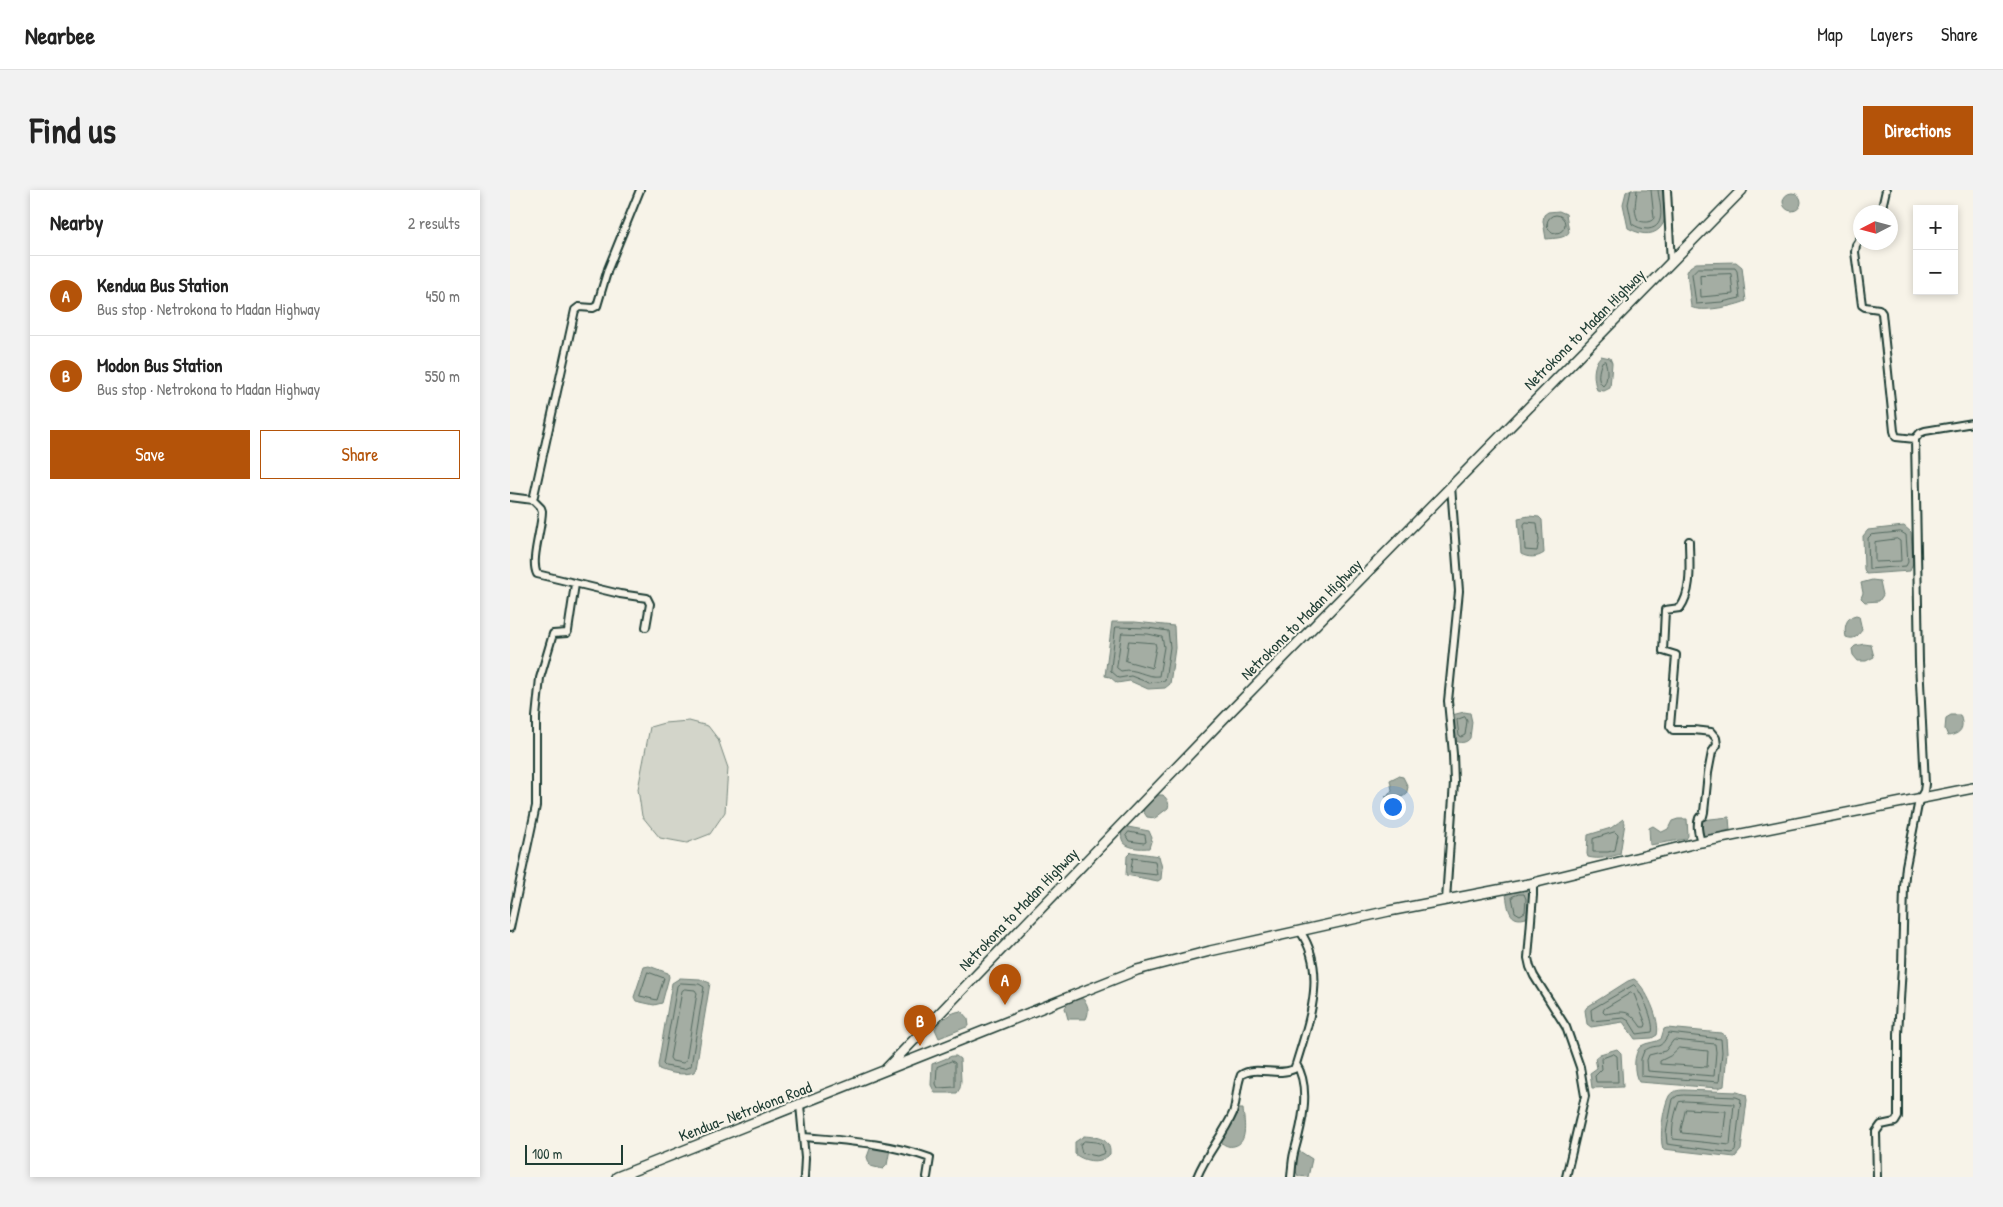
<!DOCTYPE html>
<html lang="en">
<head>
<meta charset="utf-8">
<style>
	:root { --surface:#fff; --page:#f2f2f2; --text:#222; --muted:#767676; --line:#e0e0e0; --accent:#b45309 }
	body { margin:0; font-family:"Patrick Hand",sans-serif; background:var(--page); color:var(--text) }
	.controls { position:absolute; right:15px; top:15px; display:grid; overflow:hidden; border-radius:0px; box-shadow:0 2px 8px #0003 }
	.controls button { width:45px; height:45px; display:grid; place-items:center; padding:0; border:0; border-bottom:1px solid var(--line); background:var(--surface); color:var(--text); font:25px sans-serif }
	.compass { position:absolute; left:1343px; top:15px; width:45px; height:45px; border-radius:50%; background:var(--surface); box-shadow:0 2px 8px #0003; rotate:264deg }
	.scale { position:absolute; left:15px; bottom:12px; width:98px; box-sizing:border-box; padding-left:5px; border:2px solid #1f3d34; border-top:0; font-size:14px; line-height:18px; white-space:nowrap; color:#1f3d34; -webkit-text-stroke:4px #f7f3e8; paint-order:stroke }
	.you { position:absolute; left:882px; top:616px; width:18px; height:18px; margin:-12px; border:4px solid #fff; border-radius:50%; background:#1a73e8; box-shadow:0 0 0 8px #1a73e833 }
	.badge { display:grid; place-items:center; width:32px; height:32px; border-radius:50%; background:var(--accent); color:#fff; font-size:16px; font-weight:700 }
	.pin { position:absolute; translate:-50% -41px; filter:drop-shadow(0 1px 2px #0008) }
	.pin::after { content:''; position:absolute; top:26px; width:18px; height:15px; background:inherit; clip-path:polygon(0 0,100% 0,50% 100%) }
	.list { margin:0; padding:0; list-style:none }
	h2 { display:flex; justify-content:space-between; align-items:center; height:65px; margin:0; padding:0 20px; font-size:21px }
	h2 small { font-size:16px; font-weight:400; color:var(--muted) }
	.list li { display:grid; grid-template-columns:32px 1fr auto; gap:15px; align-items:center; box-sizing:border-box; height:80px; padding:0 20px; border-top:1px solid var(--line) }
	.list b { display:block; font-size:19px; white-space:nowrap }
	.list p { margin:0; font-size:16px; white-space:nowrap; color:var(--muted) }
	.list em { font-size:16px; font-style:normal; color:var(--muted) }
	.actions { display:flex; gap:10px; padding:15px 20px }
	.actions a { flex:1; padding:11px 0; border:1px solid var(--accent); border-radius:0px; text-align:center; font-size:18px; color:var(--accent) }
	.actions .main { background:var(--accent); color:#fff }
	.map { position:relative; flex:none; width:1463px; height:987px; overflow:hidden; border-radius:0px }
	header { display:flex; align-items:center; gap:30px; box-sizing:border-box; height:70px; padding:0 25px; background:var(--surface); border-bottom:1px solid var(--line) }
	header strong { font-size:24px }
	nav { display:flex; gap:28px; margin-inline-start:auto; font-size:18px }
	.intro { display:flex; align-items:center; justify-content:space-between; box-sizing:border-box; height:120px; padding:0 30px }
	h1 { margin:0; font-size:35px }
	.button { padding:12px 22px; border-radius:0px; background:var(--accent); color:#fff; font-size:18px; font-weight:700 }
	main { display:flex; gap:30px; padding:0 30px }
	aside { flex:1; background:var(--surface); border-radius:0px; box-shadow:0 2px 8px #0003 }
	.map>svg:first-child { display:block }
	.green { fill:#d3d5ca; stroke:#79897f }
	.water { fill:#a4ada3; stroke:#6f8077 }
	.lines { fill:none; stroke-linecap:round; stroke-linejoin:round }
	.shore { stroke:#546a60; stroke-width:1 }
	.street-casing { stroke:#1f3d34; stroke-width:10 }
	.secondary-casing { stroke:#1f3d34; stroke-width:12 }
	.street { stroke:#f7f3e8; stroke-width:6 }
	.secondary { stroke:#f7f3e8; stroke-width:9 }
	.labels { text-anchor:middle; stroke-width:4; stroke-linejoin:round; paint-order:stroke }
	.street-label { font-size:16px; fill:#1f3d34; stroke:#f7f3e8 }
</style>
</head>
<body>
<header>
<strong>Nearbee</strong>
<nav><a>Map</a><a>Layers</a><a>Share</a></nav>
</header>
<div class="intro"><h1>Find us</h1><a class="button">Directions</a></div>
<main>
<aside>
<h2>Nearby<small>2 results</small></h2>
<ul class="list">
<li><span class="badge">A</span><div><b>Kendua Bus Station</b><p>Bus stop · Netrokona to Madan Highway</p></div><em>450 m</em></li>
<li><span class="badge">B</span><div><b>Modon Bus Station</b><p>Bus stop · Netrokona to Madan Highway</p></div><em>550 m</em></li>
</ul>
<div class="actions"><a class="main">Save</a><a>Share</a></div>
</aside>
<div class="map">
<svg width="1463" height="987" viewBox="0 0 1463 987">
	<rect width="100%" height="100%" fill="#f7f3e8"/>
	<filter id="ink" filterUnits="userSpaceOnUse"><feTurbulence type="fractalNoise" baseFrequency=".02" numOctaves="2"/><feDisplacementMap in="SourceGraphic" scale="10" xChannelSelector="R" yChannelSelector="G"/><feConvolveMatrix kernelMatrix="1 2 1 2 8 2 1 2 1" color-interpolation-filters="sRGB"/></filter>
	<g filter="url(#ink)">
		<!-- green -->
		<path class="green" d="M179 531 198 536 208 549 218 578 215 622 200 644 177 653 150 648 132 626 128 599 140 537 154 533Z"/>
		<!-- water -->
		<path class="water" d="M1119 0H1152C1164 28 1150 56 1118 38L1113 14 1116 2Z
			M1273 12a9 9 0 1 1 18 0a9 9 0 1 1-18 0Z
			M1049 21 1056 24 1059 42C1055 49 1044 48 1036 49L1033 31 1034 25 1038 22Z
			M1226 72 1232 77 1236 111C1225 116 1191 123 1181 117L1177 82 1180 77 1186 73Z
			M1091 166 1100 168 1102 173 1100 198 1094 201 1087 200C1083 189 1082 175 1091 166Z
			M1019 326 1029 327 1032 330 1034 363C1027 368 1018 368 1011 364L1008 328Z
			M1394 336 1401 342 1403 373 1400 381 1356 384 1354 379 1353 346 1358 340Z
			M1362 390 1370 391 1373 405 1369 411 1355 412 1351 408 1353 403 1351 393Z
			M1346 425 1349 426 1352 440C1347 447 1344 450 1336 447 1334 439 1335 427 1346 425Z
			M602 432H625L664 436 665 458 660 494 655 498 638 499 620 491 607 493 600 487 595 486Z
			M1354 454 1361 455 1364 467 1356 471H1348L1343 465 1342 459 1345 456Z
			M954 522 960 523 962 532 960 548C957 553 949 554 945 550L942 525Z
			M1441 525H1450C1455 538 1451 544 1438 546L1435 539 1436 528Z
			M888 586 893 587 898 597 896 605 891 607H875L882 600 880 590Z
			M649 605H653C657 609 660 613 658 618L645 628 637 627 633 621 634 615Z
			M1219 627 1220 640 1193 646 1190 645 1191 630Z
			M1113 629 1115 633 1110 664C1100 667 1089 670 1078 667L1077 664 1078 645 1101 638Z
			M1168 629H1177L1178 646 1176 649 1140 655 1139 638 1143 636 1152 642 1158 639 1162 631Z
			M618 637 639 641 642 648 639 658C626 659 608 658 612 641Z
			M621 662 649 666 652 678 651 689 648 691 616 685 617 666Z
			M1018 699C1021 708 1023 720 1016 728 999 733 998 718 996 704L1000 701Z
			M139 776 158 783 159 787 152 813 144 815 126 811 124 807 134 777Z
			M170 788 190 789 200 793 186 878 184 882C174 886 158 883 149 879L148 875 162 793Z
			M1124 789C1136 797 1151 831 1147 845L1142 848 1125 849 1113 832 1081 837 1077 834 1075 820 1077 817 1118 791Z
			M565 808 573 809C578 814 580 821 576 829H558L555 818 559 811Z
			M451 821 458 829 459 836 429 848 425 839C430 830 441 822 451 821Z
			M1157 838 1211 843 1216 847 1217 862 1214 896 1208 898 1129 892C1123 884 1123 863 1131 856 1137 852 1145 853 1151 849L1154 839Z
			M1107 859 1111 863 1113 897 1082 898 1080 883 1087 878 1085 868 1090 864Z
			M442 866H446L450 869 451 891 450 898 447 903H425L421 895 422 874Z
			M1174 900 1227 902 1236 905 1237 910 1231 960 1225 967 1153 959C1149 948 1153 917 1159 906 1162 901 1168 900 1174 900Z
			M728 919H733C734 930 739 953 724 956 719 957 716 956 712 953L711 950Z
			M574 946C587 947 601 948 600 964 591 974 575 972 565 964V952Z
			M361 956 380 959 377 975 373 979 360 976 357 967Z
			M787 962H791L802 969 798 987 788 986 785 979Z"/>
		<g class="lines">
			<!-- shore -->
			<path class="shore" d="M1121 0 1118 14 1122 34C1127 37 1131 39 1138 39 1158 37 1149 12 1148 0
				M1127 0C1126 11 1123 20 1128 30 1133 33 1141 33 1144 28L1141 0
				M1037 34a9 9 0 1 1 18 0a9 9 0 1 1-18 0Z
				M1188 78H1225L1227 81 1230 108 1212 112 1186 114 1182 84Z
				M1221 84 1223 104 1191 107 1190 85Z
				M1095 171C1098 177 1098 192 1093 196 1086 191 1089 179 1092 172Z
				M1016 332 1027 333 1029 350 1027 361 1015 360 1014 335Z
				M1391 342 1396 345 1398 372 1396 376 1359 379 1358 348 1361 345Z
				M1387 349 1390 351 1391 371 1365 372V352Z
				M606 437 638 438 658 441 660 457 655 491 639 493 621 486 609 488 601 481Z
				M612 443 638 444 652 447 654 457 649 486C635 488 626 477 611 481L607 478Z
				M619 451 645 453 646 457 642 478 616 471Z
				M955 527 957 531 955 545 951 547 949 546 947 530Z
				M619 642 635 645 636 652 634 653 619 651 616 646Z
				M1105 642 1108 645 1105 660 1098 662H1083V649Z
				M623 668 645 671 647 685 621 682Z
				M1009 704H1014L1016 709 1015 722 1010 725 1005 722 1002 707Z
				M138 782 154 788 147 810 130 806Z
				M171 793 189 794 194 797 181 876 174 879 155 876 153 874 167 796Z
				M1124 795C1132 801 1145 833 1142 842L1127 844 1119 831 1114 828 1082 831 1081 820Z
				M175 799 185 800 187 803 176 871 173 873 162 871 160 868 172 801Z
				M1121 803 1124 804 1136 834 1135 837H1131C1119 819 1115 821 1095 824L1093 822 1094 819Z
				M1159 843 1211 849 1212 862 1209 892 1131 886V869L1134 861C1148 851 1148 864 1159 843Z
				M1164 850 1205 854 1206 862 1204 886 1138 881 1137 870 1139 865 1155 861Z
				M1169 858 1198 861 1197 877 1150 874V871L1160 866Z
				M1104 864 1107 866 1108 892H1086L1085 886 1092 879 1091 869Z
				M442 871 445 873V897L428 898 426 894 427 877Z
				M1174 905 1226 907 1231 909 1225 961 1222 963 1157 954 1156 943 1163 909 1167 906Z
				M1175 911 1224 914 1220 955 1163 949C1161 938 1165 922 1169 912Z
				M1176 919 1216 921 1213 947 1172 943 1171 940Z
				M575 951 586 952 592 954 595 963 587 966 572 963 570 955Z"/>
			<defs>
				<path id="street" d="M1157 0 1161 73
					M1371 22 1376 0
					M1350 49 1346 55 1345 62 1352 115 1355 117 1369 119 1372 123 1384 241 1386 247 1405 249 1409 472 1415 594 1414 601 1409 610 1396 676 1394 697 1392 776 1388 844V927L1385 932 1371 935 1366 942 1367 987
					M1405 249 1410 243 1415 241 1463 233
					M0 307 23 310 65 120 69 117 83 118 87 116 98 79 130 0
					M23 310 31 318 32 321C32 339 20 370 27 384L110 404 137 408 140 414 136 437
					M1179 351C1179 372 1183 400 1170 418L1155 420 1153 461 1166 465 1160 536 1163 540H1184L1201 542 1206 548 1207 555 1202 562 1198 583 1194 622 1193 626 1189 628C1186 636 1189 645 1191 652
					M1019 694 1023 697V705L1018 768 1020 777 1024 786 1056 837 1070 877 1075 906 1056 987
					M936 710 944 592 943 564 938 511 949 401 941 296
					M0 738 26 616V527L30 488 43 444 57 443 58 441 65 394
					M290 915 295 968 294 987
					M294 947C338 951 379 953 420 968L417 987
					M687 987C696 964 713 946 723 923 727 911 726 897 731 885 745 875 768 887 784 879L786 874C799 831 818 782 790 741
					M781 987C782 979 782 971 784 963 791 938 802 898 786 874"/>
				<path id="secondary" d="M376 879 719 523 1232 0
					M107 987 627 780 700 761 879 721 1019 694 1191 652 1463 598"/>
			</defs>
			<!-- street casing -->
			<use href="#street" class="street-casing"/>
			<!-- secondary casing -->
			<use href="#secondary" class="secondary-casing"/>
			<!-- street -->
			<use href="#street" class="street"/>
			<!-- secondary -->
			<use href="#secondary" class="secondary"/>
		</g>
	</g>
	<g class="labels">
		<!-- street labels -->
		<g class="street-label">
			<text transform="translate(1074 139) rotate(-45)" y="6">Netrokona to Madan Highway</text>
			<text transform="translate(791 429) rotate(-45)" y="6">Netrokona to Madan Highway</text>
			<text transform="translate(508 719) rotate(-46)" y="6">Netrokona to Madan Highway</text>
			<text transform="translate(235 921) rotate(-21)" y="6">Kendua- Netrokona Road</text>
		</g>
	</g>
</svg>
<div class="controls">
<button>+</button>
<button>−</button>
</div>
<svg class="compass" viewBox="-18 -18 36 36"><path d="M0-13l5 13h-10z" fill="#e53935"/><path d="M0 13l5-13h-10z" fill="#767676"/></svg>
<div class="scale">100 m</div>
<div class="you"></div>
<div class="pin badge" style="left:495px;top:815px">A</div>
<div class="pin badge" style="left:410px;top:856px">B</div>
</div>
</main>
</body>
</html>
